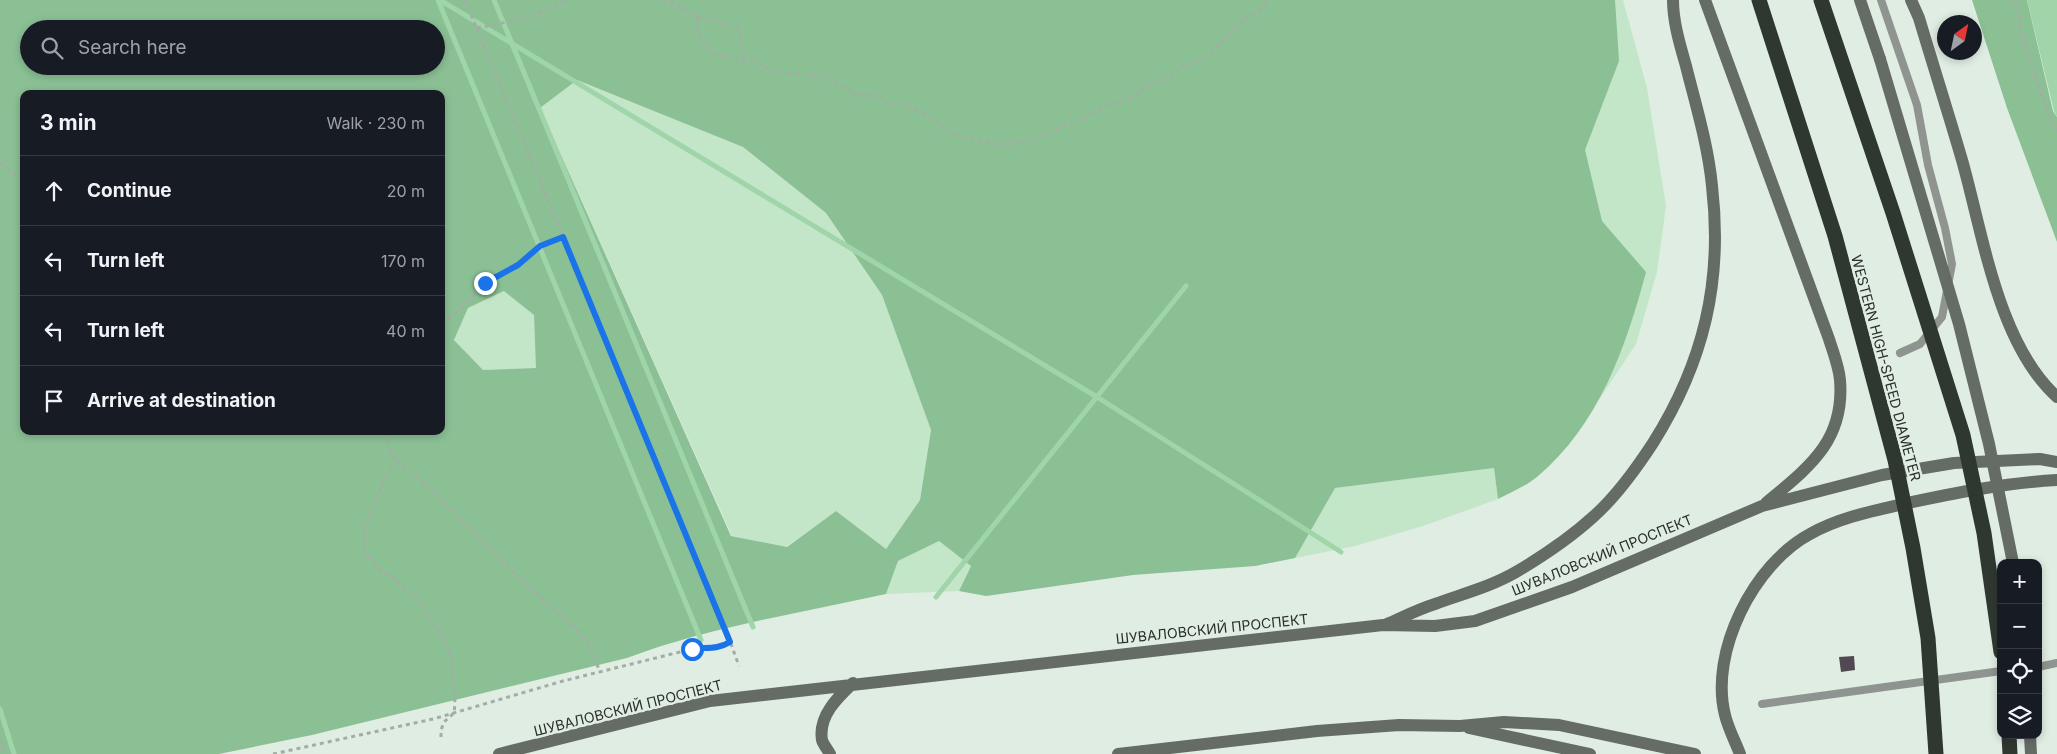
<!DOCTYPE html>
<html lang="en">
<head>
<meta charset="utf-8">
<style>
	:root { --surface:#171b24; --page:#20242c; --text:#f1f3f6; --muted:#9ea1a6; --line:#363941 }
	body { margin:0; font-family:Inter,sans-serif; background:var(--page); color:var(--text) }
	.controls { position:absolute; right:15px; bottom:15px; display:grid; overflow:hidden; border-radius:10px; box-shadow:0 2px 8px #0003 }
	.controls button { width:45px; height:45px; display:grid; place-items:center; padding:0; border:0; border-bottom:1px solid var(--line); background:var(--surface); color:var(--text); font:25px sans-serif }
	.compass { position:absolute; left:1937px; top:15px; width:45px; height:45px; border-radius:50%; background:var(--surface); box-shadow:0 2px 8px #0003; rotate:33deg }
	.stop { position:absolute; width:15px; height:15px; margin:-11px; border:4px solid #1a73e8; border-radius:50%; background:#fff }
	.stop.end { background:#1a73e8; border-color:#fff; box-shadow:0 1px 5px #0008 }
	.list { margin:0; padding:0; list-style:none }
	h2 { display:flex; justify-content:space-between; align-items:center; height:65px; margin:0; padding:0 20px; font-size:21px }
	h2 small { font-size:16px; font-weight:400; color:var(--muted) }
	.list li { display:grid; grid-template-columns:32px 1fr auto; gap:15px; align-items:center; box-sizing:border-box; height:70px; padding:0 20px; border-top:1px solid var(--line) }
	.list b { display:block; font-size:19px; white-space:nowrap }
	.list em { font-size:16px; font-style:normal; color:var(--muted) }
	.icon { flex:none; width:28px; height:28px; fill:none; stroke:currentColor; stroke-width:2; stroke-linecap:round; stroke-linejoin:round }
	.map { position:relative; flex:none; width:2057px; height:754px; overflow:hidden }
	.search { position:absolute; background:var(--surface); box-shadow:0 2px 8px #0003; left:20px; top:20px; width:425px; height:55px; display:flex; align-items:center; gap:12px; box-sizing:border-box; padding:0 18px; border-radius:28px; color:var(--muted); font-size:19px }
	.panel { position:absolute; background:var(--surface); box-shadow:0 2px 8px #0003; left:20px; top:90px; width:425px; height:345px; border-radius:10px }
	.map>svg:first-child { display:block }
	.green { fill:#c3e5c8 }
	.forest { fill:#8bc095; fill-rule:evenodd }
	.water { fill:#9fd5a9 }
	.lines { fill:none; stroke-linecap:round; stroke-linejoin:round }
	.stream { stroke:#9fd5a9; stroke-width:5 }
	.building { fill:#524851 }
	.path { stroke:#a3ada4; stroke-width:3; stroke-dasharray:4 4; stroke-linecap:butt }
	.lane { stroke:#8f9490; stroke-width:8 }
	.secondary { stroke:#656c66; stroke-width:12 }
	.highway { stroke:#2f3830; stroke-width:15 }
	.secondary-bridge { stroke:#656c66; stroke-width:12 }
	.highway-bridge { stroke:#2f3830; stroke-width:15 }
	.route { stroke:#1a73e8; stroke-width:6 }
	.labels { text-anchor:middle; stroke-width:5; stroke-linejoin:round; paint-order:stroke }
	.street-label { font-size:14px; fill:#2b2f2b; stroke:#e0ede2 }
</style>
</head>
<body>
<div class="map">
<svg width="2057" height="754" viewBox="0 0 2057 754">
	<rect width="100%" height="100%" fill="#e0ede2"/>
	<!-- green -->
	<path class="green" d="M1436 0H1623L1647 88 1666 206 1657 272 1636 344 1600 398 1538 366 1335 488 1494 468 1498 499 1423 526 1355 546 1255 566 1083 427Z
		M577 80 743 147 826 213 882 295 931 430 920 500 886 549 836 511 786 547 732 536 540 108Z
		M505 291 534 315 537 368 483 370 454 340 468 308Z
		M939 541 971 566 959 591 886 594 898 561Z"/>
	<!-- forest -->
	<path class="forest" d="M0 0H1615L1619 61 1585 150 1602 221 1646 272C1626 347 1599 425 1537 477 1526 486 1511 492 1498 499L1494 468 1335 488 1295 558 1255 566 1133 575 986 596 959 591 971 566 939 541 898 561 886 594C800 613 710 627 627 658L312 735 219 754H0ZM29 29H436V66H29ZM577 80 743 147 826 213 882 295 931 430 920 500 886 549 836 511 787 547 731 536 540 108ZM24 94H441V431H24ZM504 291 534 315 536 368 483 370 454 340 468 308Z
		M1972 0H2027L2053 111 2057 117V242L2007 108Z"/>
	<!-- water -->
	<path class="water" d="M2027 0H2057V117L2054 111Z"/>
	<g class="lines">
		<!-- stream -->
		<path class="stream" d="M438 0 701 640
			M440 0 1097 397 1341 552
			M494 0 753 627
			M936 597 1186 286
			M0 709 14 754"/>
	</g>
	<!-- building -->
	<path class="building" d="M1854 656 1855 670 1841 672 1839 657Z"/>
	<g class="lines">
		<!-- path -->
		<path class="path" d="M465 0 727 633 739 666
			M662 0 679 6 697 16V31L712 54 755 62 773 72 822 76 860 96 870 94 893 105 905 104 930 117 949 133 995 144H1008L1039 138 1069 123 1079 122 1103 107 1132 97 1146 86 1169 78 1183 67 1201 60 1214 50 1247 18 1258 12 1269 0
			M2015 0 2020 14 2019 25 2031 65 2048 113 2057 130
			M697 16 739 29 744 61
			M477 28 528 18 566 0
			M0 163 24 181
			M441 323 463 307 485 283 518 265 539 246 563 237
			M386 431 392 457 426 485 532 590 576 628 590 646 600 672
			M398 462 384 478 368 521 364 533 365 553 383 573 395 578 399 584 419 600 425 614 437 626 448 649 452 663 455 703 454 713 444 722 441 730V738
			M0 741 5 754
			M273 754 433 719 563 681 692 649 722 647 731 642"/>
		<!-- lane -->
		<path class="lane" d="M1881 0 1917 105 1928 165 1945 228 1952 264 1942 317 1920 344 1900 353
			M2038 667 2057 663
			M1762 704 2001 671"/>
		<!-- secondary -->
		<path class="secondary" d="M1705 0 1829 339C1833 352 1839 367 1840 380 1845 441 1809 467 1766 503
			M1860 0 1880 59
			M1911 0 1919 18C1933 65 1948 112 1962 160 1983 234 1998 344 2057 397
			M1387 624C1403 617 1419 609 1435 604 1462 594 1490 587 1516 572 1543 556 1570 538 1593 517 1617 496 1636 469 1653 443 1704 362 1723 281 1712 186 1708 145 1696 106 1686 66 1680 45 1673 22 1673 0
			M1469 728 1590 754
			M2030 735 2031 754
			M499 754 710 701 1383 625 1435 626 1475 621 1572 587 1762 506 1882 475 1954 463 2040 459 2057 462
			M830 754C828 750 823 744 822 740 818 716 838 697 853 683
			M1118 754 1317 731 1399 725 1460 726 1504 722 1559 725 1695 754
			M1740 754C1735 741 1728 728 1725 715 1709 652 1754 564 1810 534 1838 518 1872 511 1903 504 1954 493 2005 483 2057 480"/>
		<!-- highway -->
		<path class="highway" d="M2009 735 2010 754"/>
		<!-- secondary-bridge -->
		<path class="secondary-bridge" d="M1880 59 1959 324 1989 444 2013 563"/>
		<!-- highway-bridge -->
		<path class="highway-bridge" d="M1759 0 1835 236 1895 460 1913 548 1928 638 1936 754
			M1821 0 1893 213 1963 435 1984 533 2001 652"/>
	</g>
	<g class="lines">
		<!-- route -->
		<path class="route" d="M485 283 518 265 540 246 563 237 730 642C717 650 706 647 692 649"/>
	</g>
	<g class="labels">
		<!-- street labels -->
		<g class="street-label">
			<text transform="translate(1886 368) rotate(75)" y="5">WESTERN HIGH-SPEED DIAMETER</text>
			<text transform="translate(1602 555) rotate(-22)" y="5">ШУВАЛОВСКИЙ ПРОСПЕКТ</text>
			<text transform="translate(1212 629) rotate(-6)" y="5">ШУВАЛОВСКИЙ ПРОСПЕКТ</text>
			<text transform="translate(628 708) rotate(-14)" y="5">ШУВАЛОВСКИЙ ПРОСПЕКТ</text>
		</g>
	</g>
</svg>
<div class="controls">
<button>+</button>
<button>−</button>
<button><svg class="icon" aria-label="locate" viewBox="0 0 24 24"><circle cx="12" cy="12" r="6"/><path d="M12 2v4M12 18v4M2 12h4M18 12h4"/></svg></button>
<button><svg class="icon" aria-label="layers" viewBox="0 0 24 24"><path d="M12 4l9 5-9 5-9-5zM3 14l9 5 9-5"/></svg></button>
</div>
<svg class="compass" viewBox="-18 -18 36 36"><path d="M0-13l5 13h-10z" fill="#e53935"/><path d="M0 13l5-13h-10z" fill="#9ea1a6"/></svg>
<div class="stop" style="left:692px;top:649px"></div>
<div class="stop end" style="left:485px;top:283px"></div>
<div class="search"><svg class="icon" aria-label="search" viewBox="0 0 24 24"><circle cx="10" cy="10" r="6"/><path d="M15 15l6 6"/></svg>Search here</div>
<section class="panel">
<h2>3 min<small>Walk · 230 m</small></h2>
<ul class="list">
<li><svg class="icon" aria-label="ahead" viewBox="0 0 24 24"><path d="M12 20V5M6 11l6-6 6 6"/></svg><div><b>Continue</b></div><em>20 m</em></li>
<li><svg class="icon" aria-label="left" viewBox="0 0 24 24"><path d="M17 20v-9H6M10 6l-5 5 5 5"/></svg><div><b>Turn left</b></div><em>170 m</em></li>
<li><svg class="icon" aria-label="left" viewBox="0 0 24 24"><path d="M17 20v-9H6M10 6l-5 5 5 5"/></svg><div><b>Turn left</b></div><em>40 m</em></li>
<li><svg class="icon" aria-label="arrive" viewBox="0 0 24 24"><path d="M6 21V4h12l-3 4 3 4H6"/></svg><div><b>Arrive at destination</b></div></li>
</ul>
</section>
</div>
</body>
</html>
